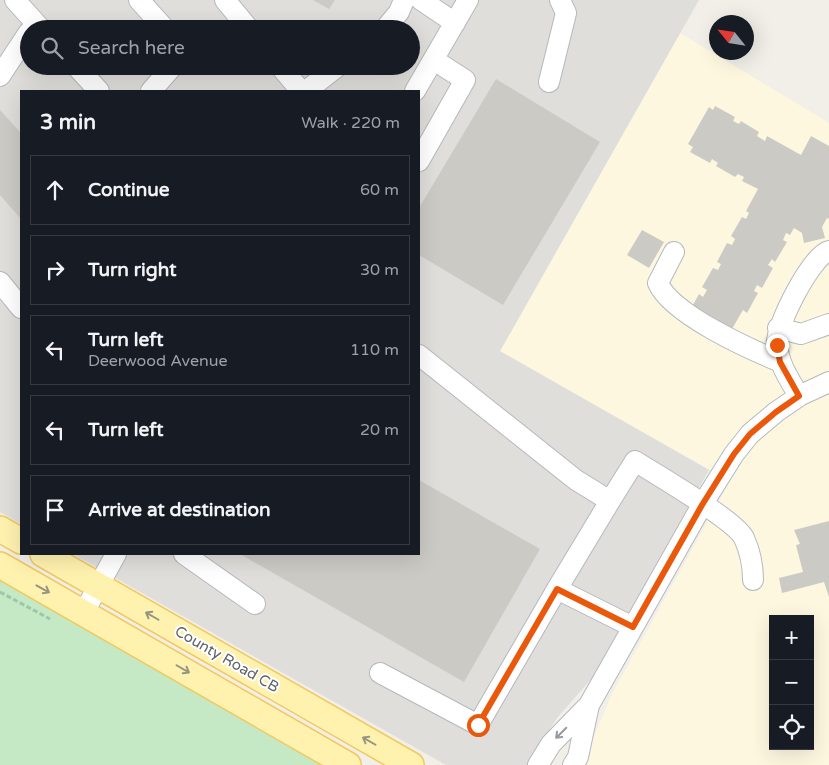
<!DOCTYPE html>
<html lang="en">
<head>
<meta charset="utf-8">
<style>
	:root { --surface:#171b24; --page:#20242c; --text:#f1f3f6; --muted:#9ea1a6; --line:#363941 }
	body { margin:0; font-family:"Varela Round",sans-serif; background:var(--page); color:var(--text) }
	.controls { position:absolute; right:15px; bottom:15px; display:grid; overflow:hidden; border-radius:0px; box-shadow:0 5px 20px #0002 }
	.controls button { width:45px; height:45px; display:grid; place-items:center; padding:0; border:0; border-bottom:1px solid var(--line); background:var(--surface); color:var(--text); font:25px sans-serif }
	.compass { position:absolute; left:709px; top:15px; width:45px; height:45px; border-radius:50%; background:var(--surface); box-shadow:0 5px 20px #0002; rotate:300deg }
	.stop { position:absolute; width:15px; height:15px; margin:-11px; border:4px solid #ea580c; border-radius:50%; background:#fff }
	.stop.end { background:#ea580c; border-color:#fff; box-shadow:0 1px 5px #0008 }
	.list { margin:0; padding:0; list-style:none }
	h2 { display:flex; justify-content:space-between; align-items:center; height:65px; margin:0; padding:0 20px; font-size:21px }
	h2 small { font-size:16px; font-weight:400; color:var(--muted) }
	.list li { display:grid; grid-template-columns:32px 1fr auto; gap:15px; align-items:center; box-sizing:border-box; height:70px; margin:0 10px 10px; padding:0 10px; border:1px solid var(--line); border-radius:0px }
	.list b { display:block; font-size:19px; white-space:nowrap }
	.list p { margin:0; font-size:16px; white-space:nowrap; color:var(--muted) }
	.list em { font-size:16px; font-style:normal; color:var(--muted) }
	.icon { flex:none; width:28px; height:28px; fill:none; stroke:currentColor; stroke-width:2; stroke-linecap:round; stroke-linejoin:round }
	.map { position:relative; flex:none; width:829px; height:765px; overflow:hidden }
	.search { position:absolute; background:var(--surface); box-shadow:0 5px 20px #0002; left:20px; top:20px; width:400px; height:55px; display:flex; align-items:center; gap:12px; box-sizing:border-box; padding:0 18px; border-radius:28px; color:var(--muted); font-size:19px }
	.panel { position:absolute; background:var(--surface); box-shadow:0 5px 20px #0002; left:20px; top:90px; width:400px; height:465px; border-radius:0px }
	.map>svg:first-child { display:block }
	.commercial { fill:#fef7e0; fill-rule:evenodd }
	.industrial { fill:#e0deda; fill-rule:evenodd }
	.green { fill:#c5e8c5 }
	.building { fill:#cccac5 }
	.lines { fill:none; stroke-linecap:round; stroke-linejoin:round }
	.minor-casing { stroke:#b5b8bc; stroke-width:22 }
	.major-casing { stroke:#f2c960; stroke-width:28 }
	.path { stroke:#9cc7a9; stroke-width:3; stroke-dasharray:5 2.5; stroke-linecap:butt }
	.minor { stroke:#fff; stroke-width:20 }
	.major { stroke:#fff2af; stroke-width:25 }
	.oneway { stroke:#979581 }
	.oneway2 { stroke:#979a9d }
	.route { stroke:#ea580c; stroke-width:6 }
	.labels { text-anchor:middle; stroke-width:4; stroke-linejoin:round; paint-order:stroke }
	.street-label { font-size:15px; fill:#5f6368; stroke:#fff }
</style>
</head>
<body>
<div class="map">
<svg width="829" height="765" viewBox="0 0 829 765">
	<rect width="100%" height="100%" fill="#f1efe8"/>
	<!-- commercial -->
	<path class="commercial" d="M680 33 829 123V765H582L612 694 730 481 500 352ZM773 619H810V746H773Z"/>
	<!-- industrial -->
	<path class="industrial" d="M0 0H699L500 351 709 470 593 677 557 718 527 765H446L73 554H419V91H21V524L0 512ZM29 29H411V66H29Z"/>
	<!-- green -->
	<path class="green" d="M0 580 323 765H0Z"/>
	<!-- building -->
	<path class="building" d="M313 0H335L329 9Z
		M496 79 600 142 503 305 419 255V208Z
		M715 106 735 117 733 121 739 124 741 121 759 132 757 136 765 141 767 136 801 155 811 136 829 146V219L827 218 822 227 825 238 804 243 802 233 794 228 790 235 786 233 783 240 787 242 775 262 772 259 768 265 773 268 762 288 757 285 754 291 758 293 747 313 743 310 732 329 693 305 699 294 703 297 707 290 702 287 713 268 718 270 721 264 717 262 727 243 732 245 735 239 731 236 742 217 746 219 749 213 746 211 758 189 742 181 744 177 738 174 735 177 716 166 718 163 712 159 710 163 690 152 693 147 688 144 709 107 713 110Z
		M0 110 20 132 21 130V219L0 195Z
		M642 230 664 242 649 268 627 255Z
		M419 480 540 549 464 682 240 554H419Z
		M829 521V597L824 582 782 593 779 578 803 572 796 545 800 544 794 530Z"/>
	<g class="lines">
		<defs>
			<path id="minor" d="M15 0 41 29
				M139 0 165 29
				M225 0 249 29
				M421 0 455 23
				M385 29 399 12 404 0
				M76 66 99 91
				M280 66 301 91
				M0 76 29 32
				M549 82 566 13 560 0
				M151 91 173 66
				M306 91 338 66
				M415 91 468 0
				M419 161 465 80 434 60
				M674 252 658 283C671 314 749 349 781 362
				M0 282 21 308
				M778 328 801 334 829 324
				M419 355 576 480 610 501 635 461C657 475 735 520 744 538 750 551 753 566 753 580
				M799 396C789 379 778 363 777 343 776 325 812 255 829 251
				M610 501 557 589 633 627
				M184 554 255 604
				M84 612 116 554
				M380 673 478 725 557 589
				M538 765 551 744 589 705 702 505 734 454 750 434 776 412 801 395 829 382
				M573 765 578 757 589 705"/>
			<path id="major" d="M0 529 21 541
				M43 554 411 765
				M0 565 348 765"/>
		</defs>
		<!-- minor casing -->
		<use href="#minor" class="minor-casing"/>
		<!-- major casing -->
		<use href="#major" class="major-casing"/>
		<!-- path -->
		<path class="path" d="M0 592 50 619"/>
		<!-- minor -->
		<use href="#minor" class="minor"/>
		<!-- major -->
		<use href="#major" class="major"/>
	</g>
	<!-- one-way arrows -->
	<defs><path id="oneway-shaft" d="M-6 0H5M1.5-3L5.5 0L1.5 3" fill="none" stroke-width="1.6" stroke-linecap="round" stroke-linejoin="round" transform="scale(1.25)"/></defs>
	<g class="oneway">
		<use href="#oneway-shaft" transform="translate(43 589) rotate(29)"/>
		<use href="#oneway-shaft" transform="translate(152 616) rotate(-150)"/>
		<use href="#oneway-shaft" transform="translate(183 669) rotate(30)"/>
		<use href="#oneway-shaft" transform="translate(369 741) rotate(-150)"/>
	</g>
	<use class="oneway2" href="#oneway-shaft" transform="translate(561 733) rotate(135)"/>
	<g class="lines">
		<!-- route -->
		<path class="route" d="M478 725 557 589 633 627 702 505 734 454 750 434 776 412 799 396 780 362 777 345"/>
	</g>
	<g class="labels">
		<!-- street labels -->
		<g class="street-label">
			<text transform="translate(227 659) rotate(30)" y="5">County Road CB</text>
		</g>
	</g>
</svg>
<div class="controls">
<button>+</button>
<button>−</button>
<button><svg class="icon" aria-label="locate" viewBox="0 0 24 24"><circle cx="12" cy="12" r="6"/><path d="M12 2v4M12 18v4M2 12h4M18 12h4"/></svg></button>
</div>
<svg class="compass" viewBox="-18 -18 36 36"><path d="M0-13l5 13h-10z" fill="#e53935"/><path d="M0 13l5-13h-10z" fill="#9ea1a6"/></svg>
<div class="stop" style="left:478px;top:725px"></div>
<div class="stop end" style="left:777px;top:345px"></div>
<div class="search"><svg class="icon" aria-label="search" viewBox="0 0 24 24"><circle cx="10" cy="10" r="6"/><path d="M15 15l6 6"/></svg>Search here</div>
<section class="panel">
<h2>3 min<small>Walk · 220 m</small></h2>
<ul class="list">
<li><svg class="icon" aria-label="ahead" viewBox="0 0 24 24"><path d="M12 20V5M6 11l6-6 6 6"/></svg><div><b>Continue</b></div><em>60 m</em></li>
<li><svg class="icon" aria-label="right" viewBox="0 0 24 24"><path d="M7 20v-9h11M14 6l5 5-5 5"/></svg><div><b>Turn right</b></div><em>30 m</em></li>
<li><svg class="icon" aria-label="left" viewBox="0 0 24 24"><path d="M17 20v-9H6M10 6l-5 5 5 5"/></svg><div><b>Turn left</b><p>Deerwood Avenue</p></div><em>110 m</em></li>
<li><svg class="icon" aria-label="left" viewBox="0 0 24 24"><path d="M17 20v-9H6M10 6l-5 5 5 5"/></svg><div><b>Turn left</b></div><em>20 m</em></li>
<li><svg class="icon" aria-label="arrive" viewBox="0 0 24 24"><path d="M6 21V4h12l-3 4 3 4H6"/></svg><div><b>Arrive at destination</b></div></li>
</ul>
</section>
</div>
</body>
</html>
